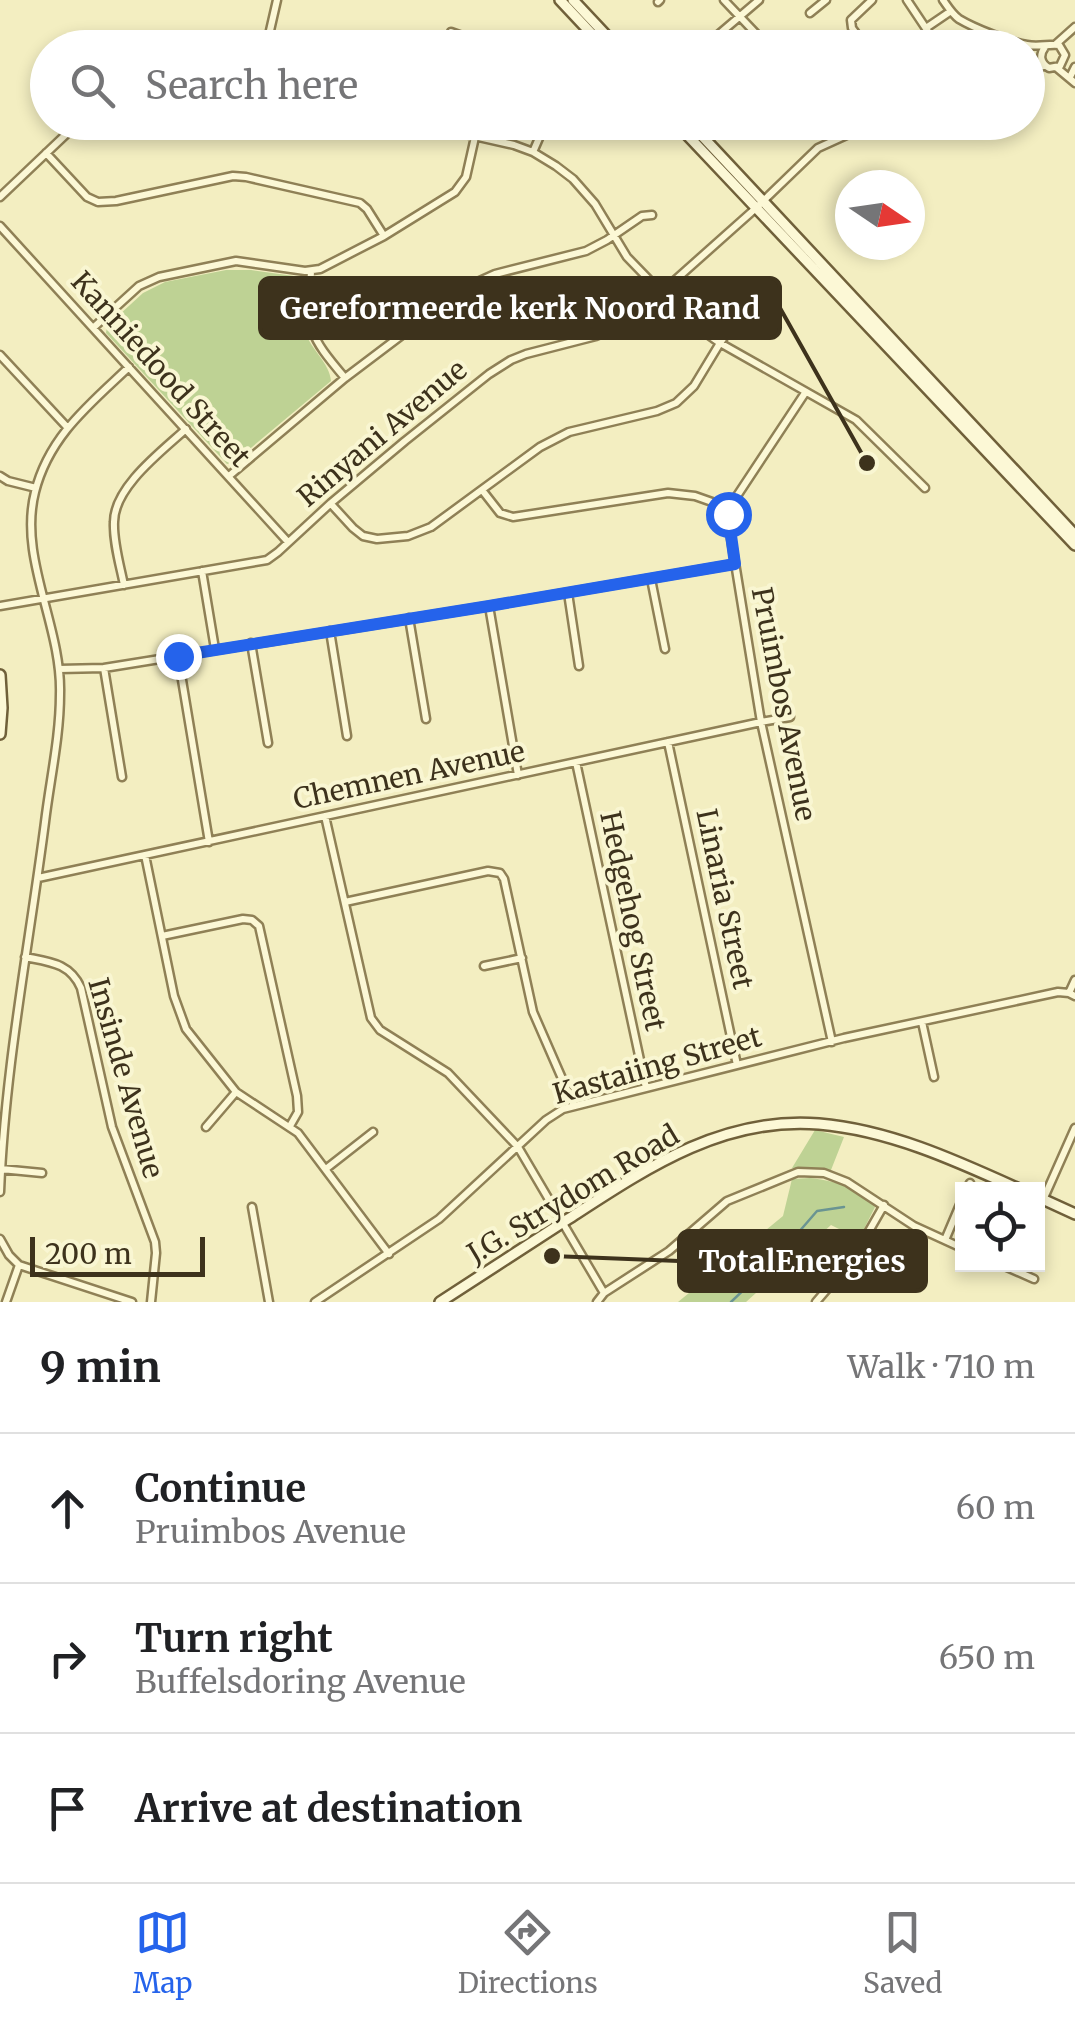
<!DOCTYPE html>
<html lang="en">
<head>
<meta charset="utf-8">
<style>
	:root { --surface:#fff; --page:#f2f2f2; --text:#202124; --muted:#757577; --line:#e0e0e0; --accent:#2563eb }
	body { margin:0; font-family:Merriweather,serif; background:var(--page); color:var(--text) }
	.controls { position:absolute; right:30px; bottom:30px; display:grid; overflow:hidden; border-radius:0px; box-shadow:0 5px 15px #0003 }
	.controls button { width:90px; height:90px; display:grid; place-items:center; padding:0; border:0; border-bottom:2px solid var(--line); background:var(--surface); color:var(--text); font:50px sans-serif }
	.compass { position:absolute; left:835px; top:170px; width:90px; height:90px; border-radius:50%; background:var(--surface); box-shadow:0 5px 15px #0003; rotate:103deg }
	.scale { position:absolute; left:30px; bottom:25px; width:175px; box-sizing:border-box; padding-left:10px; border:5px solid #3d321c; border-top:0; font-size:28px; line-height:35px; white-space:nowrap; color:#3d321c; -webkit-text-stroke:8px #f9f6d2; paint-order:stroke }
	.stop { position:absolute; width:30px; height:30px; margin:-22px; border:8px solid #2563eb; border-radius:50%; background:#fff }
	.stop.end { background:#2563eb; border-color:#fff; box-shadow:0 2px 10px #0008 }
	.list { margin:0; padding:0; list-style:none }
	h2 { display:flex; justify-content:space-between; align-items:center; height:130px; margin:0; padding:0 40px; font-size:42px }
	h2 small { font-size:32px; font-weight:400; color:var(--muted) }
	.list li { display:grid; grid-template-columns:65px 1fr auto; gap:30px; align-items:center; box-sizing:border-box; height:150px; padding:0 40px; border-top:2px solid var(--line) }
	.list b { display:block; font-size:38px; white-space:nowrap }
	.list p { margin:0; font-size:32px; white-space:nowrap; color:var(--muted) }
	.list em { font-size:32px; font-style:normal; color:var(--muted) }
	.icon { flex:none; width:55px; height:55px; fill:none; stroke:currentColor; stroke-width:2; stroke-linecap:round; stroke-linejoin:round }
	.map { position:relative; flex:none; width:1075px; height:1302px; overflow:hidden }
	.search { position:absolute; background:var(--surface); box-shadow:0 5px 15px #0003; left:30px; right:30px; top:30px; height:110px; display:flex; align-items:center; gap:25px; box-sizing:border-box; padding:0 35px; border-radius:55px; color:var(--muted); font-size:38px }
	.sheet { height:580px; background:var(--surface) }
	nav { display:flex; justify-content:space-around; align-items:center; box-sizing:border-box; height:140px; border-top:2px solid var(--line); background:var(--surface); font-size:28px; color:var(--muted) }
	nav a { display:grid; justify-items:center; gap:5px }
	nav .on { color:var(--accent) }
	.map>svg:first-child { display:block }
	.green { fill:#bed294 }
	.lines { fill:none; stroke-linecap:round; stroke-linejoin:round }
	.stream { stroke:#6a9492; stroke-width:2.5 }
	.street-casing { stroke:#8f8056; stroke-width:11 }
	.secondary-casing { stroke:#70603a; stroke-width:14 }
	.street { stroke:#fcf8d6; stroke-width:6 }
	.secondary { stroke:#fcf8d6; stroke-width:9 }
	.route { stroke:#2563eb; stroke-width:12 }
	.labels { text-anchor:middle; stroke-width:8; stroke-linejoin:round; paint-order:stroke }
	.street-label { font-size:28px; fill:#3d321c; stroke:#f9f6d2 }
	.leader { fill:none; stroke:#3d321c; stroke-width:4 }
	.callout-dot { fill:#3d321c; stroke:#f9f6d2; stroke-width:4 }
	.callout { fill:#3d321c; stroke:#3d321c; stroke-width:4 }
	.callout-label { font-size:30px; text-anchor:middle; font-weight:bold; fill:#fff }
</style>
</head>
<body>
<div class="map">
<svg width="1075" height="1302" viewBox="0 0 1075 1302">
	<rect width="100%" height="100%" fill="#f3eec1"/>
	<!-- green -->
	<path class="green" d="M226 270H251L301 277 303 282C304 297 301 316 305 331 310 349 330 363 331 381L234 462 227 464 106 333 107 326 143 293 165 282Z
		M815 1130 844 1137 831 1170 792 1168Z
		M810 1178C834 1181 860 1187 875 1207L859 1239 831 1225 746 1302H678L783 1216 792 1179Z"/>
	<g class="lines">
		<!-- stream -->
		<path class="stream" d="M731 1302 772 1263 817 1211 844 1207"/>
		<defs>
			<path id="street" d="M724 0 762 40
				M907 0 931 36 946 48
				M943 0C948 7 952 14 959 19 974 28 1009 42 1027 45 1039 47 1048 44 1059 45L1065 55 1060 66 1049 68C1040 63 1039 55 1045 47
				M658 2 660 0
				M810 13 826 0
				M926 28 951 11
				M451 32 496 48
				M1056 44 1075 27
				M266 48 277 0
				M711 48 718 35 759 0
				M867 48 852 28 851 20 872 0
				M1028 68 1044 66
				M1057 68 1075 83
				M1070 77 1075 67
				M412 122 514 145 533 152 556 166 573 179 595 204 627 257 689 321 720 343 856 420 925 488
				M533 152 546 122
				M46 153 87 197 98 202 116 201 233 176 246 177 360 203 367 209 384 236
				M0 197 79 122
				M0 226 288 542
				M311 271C308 330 306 332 345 378
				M93 328 139 286 159 277 236 261 305 271 320 269 384 236 455 192 466 177 475 137
				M0 355 67 427
				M805 393 729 508 728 520 761 722 832 1042
				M0 476 8 481 36 488
				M229 476 345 378 464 288 495 274 586 251 607 240 642 216 652 215
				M482 490 500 513 513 517 668 493 695 496 729 508
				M331 504 353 528 363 536 377 539 408 536 431 527 540 447 569 432 657 411 676 403 694 386 720 343 742 311
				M202 571 215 649
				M651 579 665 649
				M124 585C120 565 113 542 114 522 114 487 162 451 186 429
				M568 593 579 666
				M0 606 267 560 278 552 331 503 405 441 489 374 511 360 526 354 596 336 627 323 756 208 818 148 851 133 885 122
				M489 606 518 775
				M409 618 426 719
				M330 631 347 736
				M251 643 268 743
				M178 656 209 842
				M104 668 122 777
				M59 669 104 668 489 606 735 564
				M668 742 737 1065
				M576 762 646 1088
				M325 816 371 1018 380 1030 448 1073 518 1147 604 1293
				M145 855 174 996 186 1029 236 1092 298 1133 389 1254
				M38 878 761 722 790 717
				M345 902 488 871 500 873 504 879 533 1012 574 1106
				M162 936 243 919 252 920 259 926 297 1096 298 1112 290 1126
				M25 957C50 962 70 963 81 988L112 1127 155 1242 156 1253 151 1302
				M484 966 522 958
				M1069 993 1075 980
				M922 1022 934 1077
				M206 1127 236 1092
				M327 1168 373 1132
				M1 1169 42 1173
				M967 1190 970 1183
				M0 1192C5 1067 29 946 45 822 50 780 60 737 60 694 62 626 18 558 35 492 49 436 90 404 129 367
				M1043 1200 1075 1128
				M252 1207 269 1302
				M0 1239 9 1255 19 1265 132 1302
				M945 1240 962 1200
				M1000 1264 1034 1279
				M6 1302 19 1265
				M315 1302 439 1219 546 1120 563 1109 844 1038 1058 992 1069 993 1075 996
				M597 1302 604 1293 669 1251 727 1201 798 1172 824 1173 847 1182 914 1226 962 1248
				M816 1302 853 1259 884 1205"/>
			<path id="secondary" d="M560 0 605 48
				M573 0 618 48
				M675 122 1075 545
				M689 122 1075 535
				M0 675 2 708 0 734
				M1038 1197 1075 1214
				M440 1302C483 1274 525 1247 568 1219 645 1169 722 1116 819 1124 890 1130 957 1161 1021 1190"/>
		</defs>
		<!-- street casing -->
		<use href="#street" class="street-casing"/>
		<!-- secondary casing -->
		<use href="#secondary" class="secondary-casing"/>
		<!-- street -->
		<use href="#street" class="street"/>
		<!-- secondary -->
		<use href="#secondary" class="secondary"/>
	</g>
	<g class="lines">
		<!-- route -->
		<path class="route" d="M178 656 489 606 735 564 728 514"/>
	</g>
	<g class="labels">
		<!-- street labels -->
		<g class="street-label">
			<text transform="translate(161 369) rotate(48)" y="10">Kanniedood Street</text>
			<text transform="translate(382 433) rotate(-40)" y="10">Rinyani Avenue</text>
			<text transform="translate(784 704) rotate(79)" y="10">Pruimbos Avenue</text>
			<text transform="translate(409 775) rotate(-12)" y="10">Chemnen Avenue</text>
			<text transform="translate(725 899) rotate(78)" y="10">Linaria Street</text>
			<text transform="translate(633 921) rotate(78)" y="10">Hedgehog Street</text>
			<text transform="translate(657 1065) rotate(-16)" y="10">Kastaiing Street</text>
			<text transform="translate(126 1078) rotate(74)" y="10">Insinde Avenue</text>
			<text transform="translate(573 1194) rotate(-31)" y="10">J.G. Strydom Road</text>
		</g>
	</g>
	<!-- callouts -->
	<path class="leader" d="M867 463L780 308M552 1256L679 1261"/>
	<g class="callout-dot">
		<circle cx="867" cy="463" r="10"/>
		<circle cx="552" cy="1256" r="10"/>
	</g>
	<g class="callout">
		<rect x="260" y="278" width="520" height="60" rx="10"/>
		<rect x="679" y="1231" width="247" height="60" rx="10"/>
	</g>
	<g class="callout-label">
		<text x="520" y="319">Gereformeerde kerk Noord Rand</text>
		<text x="802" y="1272">TotalEnergies</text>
	</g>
</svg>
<div class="controls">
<button><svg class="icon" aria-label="locate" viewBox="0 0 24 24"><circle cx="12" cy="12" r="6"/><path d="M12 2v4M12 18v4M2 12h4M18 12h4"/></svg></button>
</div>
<svg class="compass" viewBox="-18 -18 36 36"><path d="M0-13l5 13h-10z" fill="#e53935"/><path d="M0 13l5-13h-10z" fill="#757577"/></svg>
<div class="scale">200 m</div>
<div class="stop" style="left:728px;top:514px"></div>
<div class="stop end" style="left:178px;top:656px"></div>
<div class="search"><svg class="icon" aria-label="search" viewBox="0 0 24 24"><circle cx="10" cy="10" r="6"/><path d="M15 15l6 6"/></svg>Search here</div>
</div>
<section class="sheet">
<h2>9 min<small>Walk · 710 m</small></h2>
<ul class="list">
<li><svg class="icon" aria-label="ahead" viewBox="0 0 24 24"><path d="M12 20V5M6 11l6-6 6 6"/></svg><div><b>Continue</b><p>Pruimbos Avenue</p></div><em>60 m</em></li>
<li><svg class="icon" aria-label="right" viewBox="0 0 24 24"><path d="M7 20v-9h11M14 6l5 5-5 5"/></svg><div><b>Turn right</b><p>Buffelsdoring Avenue</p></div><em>650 m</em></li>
<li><svg class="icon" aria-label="arrive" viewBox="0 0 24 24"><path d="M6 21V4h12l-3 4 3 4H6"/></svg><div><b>Arrive at destination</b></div></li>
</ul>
</section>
<nav>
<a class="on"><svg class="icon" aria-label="map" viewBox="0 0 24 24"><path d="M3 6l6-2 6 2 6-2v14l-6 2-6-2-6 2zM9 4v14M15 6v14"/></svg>Map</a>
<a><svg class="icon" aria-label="directions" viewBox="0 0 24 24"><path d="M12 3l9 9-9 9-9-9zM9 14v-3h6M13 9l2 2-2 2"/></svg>Directions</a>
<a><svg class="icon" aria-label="saved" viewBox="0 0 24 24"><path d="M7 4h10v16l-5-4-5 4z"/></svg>Saved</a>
</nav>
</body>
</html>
